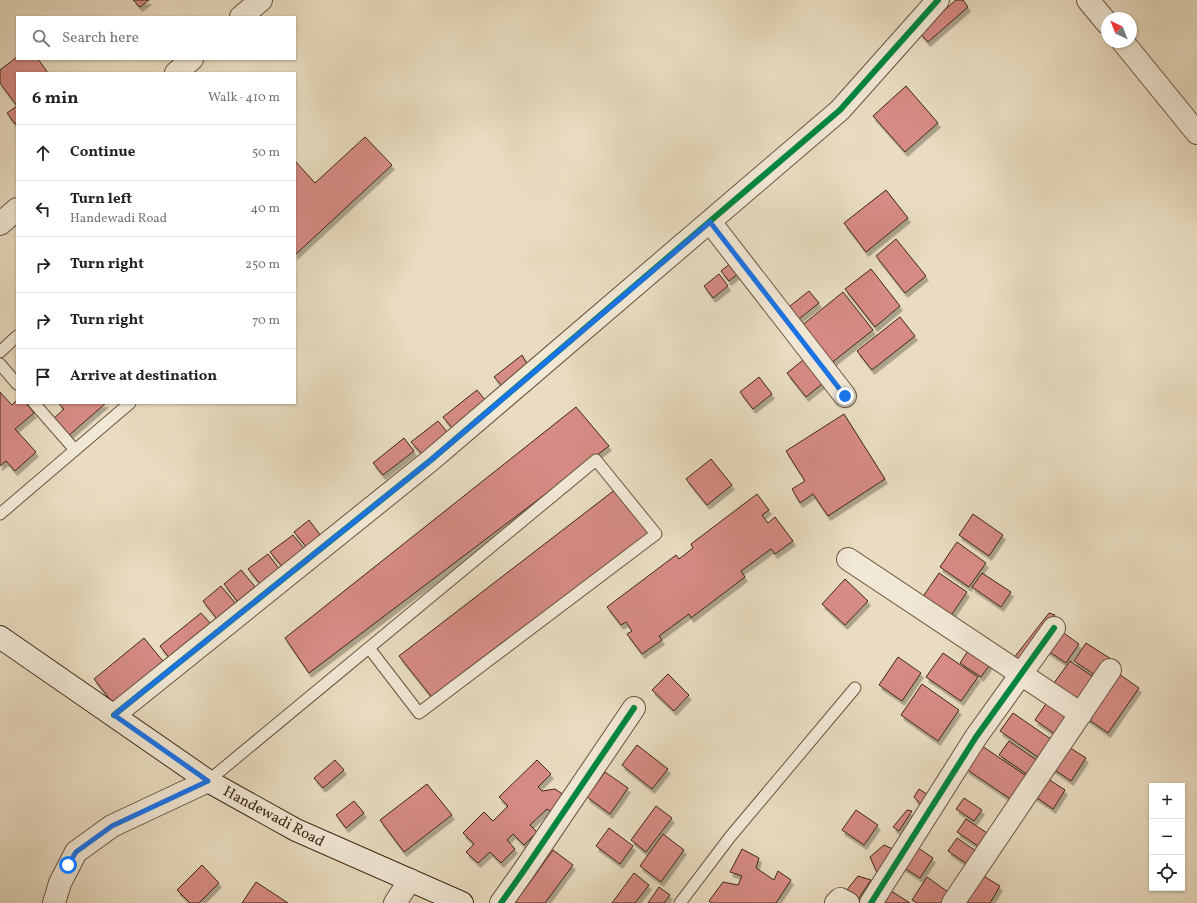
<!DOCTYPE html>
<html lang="en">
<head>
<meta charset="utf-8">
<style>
	:root { --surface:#fff; --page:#f2f2f2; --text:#222; --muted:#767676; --line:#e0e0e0 }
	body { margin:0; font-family:Vollkorn,serif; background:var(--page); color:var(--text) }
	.controls { position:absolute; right:12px; bottom:12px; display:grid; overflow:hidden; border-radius:0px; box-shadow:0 1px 3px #0004 }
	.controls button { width:36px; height:36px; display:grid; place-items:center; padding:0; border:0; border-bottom:1px solid var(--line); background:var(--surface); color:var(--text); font:20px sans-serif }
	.compass { position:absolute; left:1101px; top:12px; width:36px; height:36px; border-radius:50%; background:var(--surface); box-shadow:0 1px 3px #0004; rotate:317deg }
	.stop { position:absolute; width:12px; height:12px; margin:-9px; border:3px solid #1a73e8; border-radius:50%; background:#fff }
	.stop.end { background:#1a73e8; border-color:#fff; box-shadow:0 1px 4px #0008 }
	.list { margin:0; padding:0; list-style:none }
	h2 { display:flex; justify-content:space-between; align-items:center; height:52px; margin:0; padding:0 16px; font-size:17px }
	h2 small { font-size:13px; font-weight:400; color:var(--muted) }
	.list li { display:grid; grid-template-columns:26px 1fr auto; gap:12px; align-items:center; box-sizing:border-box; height:56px; padding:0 16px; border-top:1px solid var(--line) }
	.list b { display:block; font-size:15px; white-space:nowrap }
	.list p { margin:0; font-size:13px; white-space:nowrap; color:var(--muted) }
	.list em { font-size:13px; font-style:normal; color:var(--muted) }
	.icon { flex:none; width:22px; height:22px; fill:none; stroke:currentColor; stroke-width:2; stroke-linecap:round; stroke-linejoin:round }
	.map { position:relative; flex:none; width:1197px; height:903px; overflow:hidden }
	.search { position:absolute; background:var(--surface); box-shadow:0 1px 3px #0004; left:16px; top:16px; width:280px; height:44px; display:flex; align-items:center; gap:10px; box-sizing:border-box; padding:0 14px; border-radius:0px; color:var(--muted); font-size:15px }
	.panel { position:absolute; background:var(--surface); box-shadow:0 1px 3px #0004; left:16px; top:72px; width:280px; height:332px; border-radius:0px }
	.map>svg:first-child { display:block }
	.building { fill:#d68b84; stroke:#3e2712; filter:url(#shadow) }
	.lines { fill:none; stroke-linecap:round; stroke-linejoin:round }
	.service-casing { stroke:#69543e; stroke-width:13 }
	.minor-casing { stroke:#69543e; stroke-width:24 }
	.secondary-casing { stroke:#3e2712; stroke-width:24 }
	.service { stroke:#f1e8d6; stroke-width:11 }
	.minor { stroke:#f1e8d6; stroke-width:22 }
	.secondary { stroke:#f1e8d6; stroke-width:22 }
	.cycleway-casing { stroke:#f1e8d6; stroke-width:8 }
	.cycleway { stroke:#00873e; stroke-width:6 }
	.route { stroke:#1a73e8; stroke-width:5 }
	.labels { text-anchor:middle; stroke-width:3; stroke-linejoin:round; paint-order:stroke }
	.street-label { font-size:15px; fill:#3e2712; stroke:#f1e8d6 }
</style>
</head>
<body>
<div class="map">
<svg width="1197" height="903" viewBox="0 0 1197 903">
	<defs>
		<filter id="shadow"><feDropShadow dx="2.5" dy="4.5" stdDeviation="0" flood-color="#0004"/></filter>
	</defs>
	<rect width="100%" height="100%" fill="#e9dcc0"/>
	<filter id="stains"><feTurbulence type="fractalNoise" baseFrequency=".005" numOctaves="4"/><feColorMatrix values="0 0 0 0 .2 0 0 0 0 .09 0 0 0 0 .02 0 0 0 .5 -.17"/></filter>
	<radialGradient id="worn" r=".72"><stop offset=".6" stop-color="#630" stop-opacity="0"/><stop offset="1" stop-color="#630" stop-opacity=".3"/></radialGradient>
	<!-- building -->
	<path class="building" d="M133 0H149L140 7Z
		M956 0H963L968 7 928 42 919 32Z
		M17 57V59H38L48 73H17V123L15 124 7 113 17 106 0 83V70Z
		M906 86 938 123 905 152 873 116Z
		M365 137 392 165 295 255V161L315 183Z
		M886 190 908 218 866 252 844 223Z
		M896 239 926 276 905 293 876 256Z
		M735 260 743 270 729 281 721 271Z
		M871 269 900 306 875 327 845 289Z
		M719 274 728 286 713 298 704 286Z
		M809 291 819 303 795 322 785 310Z
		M843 292 873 330 830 364 800 327Z
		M900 317 915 336 872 370 857 351Z
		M522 355 529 367 504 388 494 377Z
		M808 356 827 380 806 397 787 373Z
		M759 377 772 394 753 409 740 392Z
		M477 390 487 402 453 429 443 417Z
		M0 392 12 405 17 400V403H26L34 413 15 429 36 452 15 471 6 461 0 466Z
		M58 403H106L67 437 52 420 64 409Z
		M576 407 609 446 309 673 285 638Z
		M844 414 885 479 828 516 813 494 800 503 792 489 805 481 786 451Z
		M438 421 448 433 422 454 411 442Z
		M404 438 414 451 383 475 373 463Z
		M711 459 732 485 707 505 686 479Z
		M616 489 650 534 434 700 399 656Z
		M757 494 769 510 762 515 768 523 775 517 793 541 775 554 771 549 741 571 745 577 691 618 689 614 659 636 662 640 642 654 627 634 632 631 626 622 621 625 607 607 676 555 679 559 693 548 691 544Z
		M973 514 1003 535 989 556 959 535Z
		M309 520 327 544 313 555 294 532Z
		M293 535 307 552 285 570 270 552Z
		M957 542 986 563 969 587 940 567Z
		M268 554 280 570 261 585 248 569Z
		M241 570 258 590 240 605 224 584Z
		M939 573 967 592 950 617 922 598Z
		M982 573 1011 592 1001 607 972 587Z
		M845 579 868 601 845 625 822 604Z
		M221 586 236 604 217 619 203 601Z
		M201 613 212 625 170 659 160 646Z
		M1049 613 1055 615 1021 665 1013 659Z
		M1058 629 1079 644 1066 663 1045 649Z
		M144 638 166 665 115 706 94 679Z
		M1086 643 1111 659 1098 677 1074 661Z
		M970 648 991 663 981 677 960 663Z
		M943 653 978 677 961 701 926 677Z
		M898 657 921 673 902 701 879 685Z
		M1070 661 1095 678 1079 700 1054 683Z
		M1116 672 1139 688 1108 733 1085 717Z
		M668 674 689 695 674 711 652 690Z
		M922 684 959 710 938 741 901 715Z
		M1050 698 1073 714 1058 736 1035 720Z
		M1013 713 1055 742 1042 760 1000 731Z
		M1009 741 1041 763 1031 777 999 755Z
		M1064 744 1086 758 1071 781 1049 766Z
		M637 745 668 769 652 789 622 765Z
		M982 746 1028 777 1012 800 966 769Z
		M335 760 344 770 323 788 314 778Z
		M537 760 551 774 538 787 542 791 555 789 567 797 551 812 547 809 530 825 537 832 524 845 513 834 507 840 515 849 501 863 490 852 478 863 466 852 474 844 463 833 484 812 493 821 508 806 499 797Z
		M605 772 628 788 610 814 587 797Z
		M1045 777 1065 790 1053 809 1033 795Z
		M427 784 452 815 404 852 380 820Z
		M919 789 928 795 921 805 914 797Z
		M964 798 982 810 974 821 956 809Z
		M354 801 364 813 346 828 336 815Z
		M656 806 672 818 646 852 631 840Z
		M856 810 878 825 864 845 842 830Z
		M907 810 912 811 899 831 893 827Z
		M966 819 987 833 978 846 957 832Z
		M609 828 633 846 620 864 596 846Z
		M663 834 684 850 661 882 640 866Z
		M957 838 979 853 970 866 948 851Z
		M884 845 895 850 878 875 870 857Z
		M917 847 933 858 920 878 903 867Z
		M742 849 759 858 756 868 774 880 778 871 791 880 776 903H711L709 901 723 882 738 885 742 876 730 872Z
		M553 850 573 865 545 903H515Z
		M202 865 219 883 199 903H190L177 890Z
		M977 872 1000 886 990 903H957Z
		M634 873 649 885 635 903H612Z
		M858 876 871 880 857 901 846 891Z
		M927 877 951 894 945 903H917L912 900Z
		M256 882 288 903H242Z
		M659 887 670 895 664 903H648Z
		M888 889 910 903H879Z"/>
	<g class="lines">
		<defs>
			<path id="service" d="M0 352 17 336
				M0 364 17 384
				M34 403 75 450
				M0 514 130 403
				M208 781 596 460 656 534 419 713 369 648
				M680 903 730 837 855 688"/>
			<path id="minor" d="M1088 0 1107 23
				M241 17 261 0
				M1123 42 1197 133
				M176 73 192 59
				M710 222 845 396
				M0 224 17 209
				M848 559 1081 714
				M114 715 431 460 840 110 938 0
				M54 903 60 883 76 852 112 826 208 781
				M395 903 410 880
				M501 903 525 869 634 708
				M836 903 840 899 848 903
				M871 903 976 737 1054 628
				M953 903 1110 670"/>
			<path id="secondary" d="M0 637 208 781 296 830 462 903"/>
		</defs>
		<!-- service casing -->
		<use href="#service" class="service-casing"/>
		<!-- minor casing -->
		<use href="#minor" class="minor-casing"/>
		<!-- secondary casing -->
		<use href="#secondary" class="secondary-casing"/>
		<!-- service -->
		<use href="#service" class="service"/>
		<!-- minor -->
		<use href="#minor" class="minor"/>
		<!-- secondary -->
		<use href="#secondary" class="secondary"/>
		<defs>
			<path id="cycleway" d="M114 715 431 460 840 110 938 0
				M501 903 525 869 634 708
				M871 903 976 737 1054 628"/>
		</defs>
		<!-- cycleway casing -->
		<use href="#cycleway" class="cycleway-casing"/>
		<!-- cycleway -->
		<use href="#cycleway" class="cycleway"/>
	</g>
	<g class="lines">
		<!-- route -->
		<path class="route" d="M68 865 76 852 112 826 208 781 114 715 431 460 710 222 845 396"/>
	</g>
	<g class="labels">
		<!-- street labels -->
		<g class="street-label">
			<text transform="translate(274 816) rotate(28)" y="5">Handewadi Road</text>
		</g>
	</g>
	<rect width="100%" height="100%" filter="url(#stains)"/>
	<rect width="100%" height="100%" fill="url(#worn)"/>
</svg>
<div class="controls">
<button>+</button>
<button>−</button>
<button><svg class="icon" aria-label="locate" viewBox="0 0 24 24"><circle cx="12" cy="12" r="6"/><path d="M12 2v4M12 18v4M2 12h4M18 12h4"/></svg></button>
</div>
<svg class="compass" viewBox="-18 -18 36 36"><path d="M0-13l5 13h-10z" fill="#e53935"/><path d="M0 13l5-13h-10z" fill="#767676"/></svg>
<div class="stop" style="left:68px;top:865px"></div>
<div class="stop end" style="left:845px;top:396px"></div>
<div class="search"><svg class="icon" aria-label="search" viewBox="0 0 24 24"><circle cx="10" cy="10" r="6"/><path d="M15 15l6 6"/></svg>Search here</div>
<section class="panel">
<h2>6 min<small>Walk · 410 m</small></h2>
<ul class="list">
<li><svg class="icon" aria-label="ahead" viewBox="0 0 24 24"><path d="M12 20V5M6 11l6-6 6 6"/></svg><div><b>Continue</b></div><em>50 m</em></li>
<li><svg class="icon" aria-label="left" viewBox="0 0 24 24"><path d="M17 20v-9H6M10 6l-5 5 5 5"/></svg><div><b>Turn left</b><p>Handewadi Road</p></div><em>40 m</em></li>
<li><svg class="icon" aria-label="right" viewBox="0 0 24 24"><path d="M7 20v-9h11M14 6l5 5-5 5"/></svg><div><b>Turn right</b></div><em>250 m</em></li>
<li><svg class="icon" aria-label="right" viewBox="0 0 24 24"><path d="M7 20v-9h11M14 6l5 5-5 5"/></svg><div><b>Turn right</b></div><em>70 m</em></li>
<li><svg class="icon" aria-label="arrive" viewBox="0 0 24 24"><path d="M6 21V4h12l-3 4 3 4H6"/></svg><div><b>Arrive at destination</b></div></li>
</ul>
</section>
</div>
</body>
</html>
